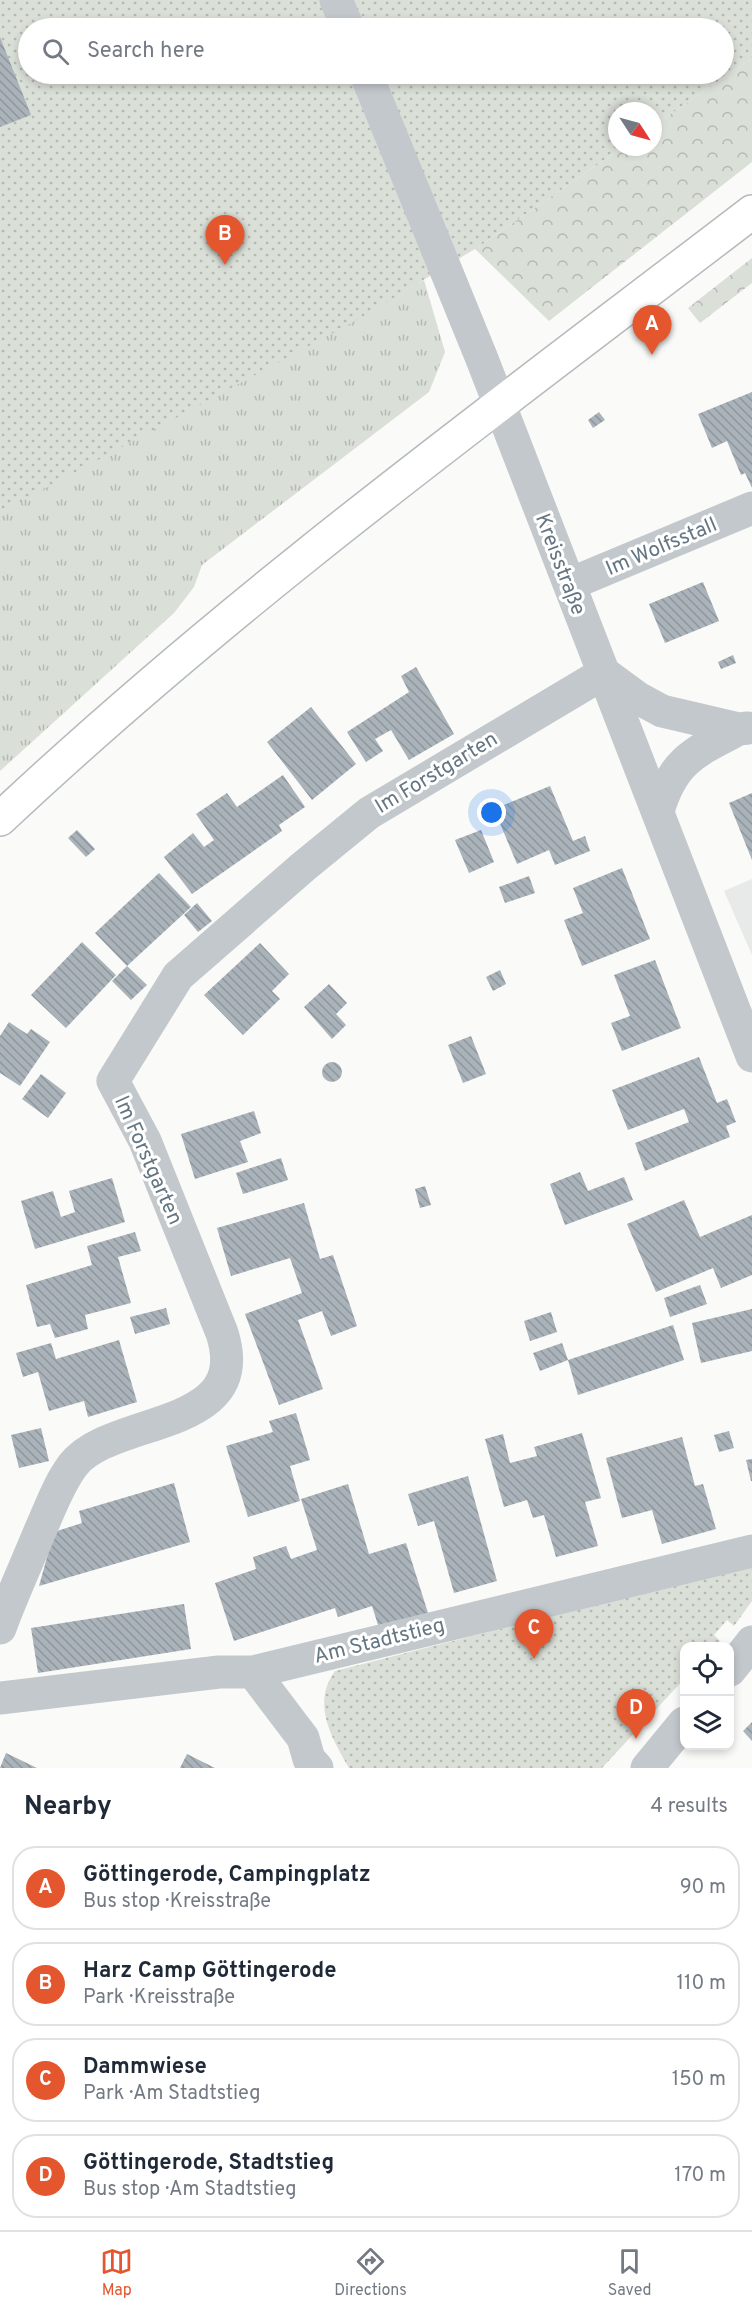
<!DOCTYPE html>
<html lang="en">
<head>
<meta charset="utf-8">
<style>
	:root { --surface:#fff; --page:#f6f6f7; --text:#1f2937; --muted:#747a83; --line:#e0e1e3; --accent:#e4572e }
	body { margin:0; font-family:Overpass,sans-serif; background:var(--page); color:var(--text) }
	.controls { position:absolute; right:18px; bottom:18px; display:grid; overflow:hidden; border-radius:12px; box-shadow:0 3px 9px #0003 }
	.controls button { width:54px; height:54px; display:grid; place-items:center; padding:0; border:0; border-bottom:2px solid var(--line); background:var(--surface); color:var(--text); font:30px sans-serif }
	.compass { position:absolute; left:608px; top:102px; width:54px; height:54px; border-radius:50%; background:var(--surface); box-shadow:0 3px 9px #0003; rotate:126deg }
	.you { position:absolute; left:492px; top:813px; width:21px; height:21px; margin:-15px; border:4px solid #fff; border-radius:50%; background:#1a73e8; box-shadow:0 0 0 9px #1a73e833 }
	.badge { display:grid; place-items:center; width:39px; height:39px; border-radius:50%; background:var(--accent); color:#fff; font-size:20px; font-weight:700 }
	.pin { position:absolute; translate:-50% -50px; filter:drop-shadow(0 2px 3px #0008) }
	.pin::after { content:''; position:absolute; top:32px; width:21px; height:18px; background:inherit; clip-path:polygon(0 0,100% 0,50% 100%) }
	.list { margin:0; padding:0; list-style:none }
	h2 { display:flex; justify-content:space-between; align-items:center; height:78px; margin:0; padding:0 24px; font-size:26px }
	h2 small { font-size:20px; font-weight:400; color:var(--muted) }
	.list li { display:grid; grid-template-columns:39px 1fr auto; gap:18px; align-items:center; box-sizing:border-box; height:84px; margin:0 12px 12px; padding:0 12px; border:2px solid var(--line); border-radius:24px }
	.list b { display:block; font-size:22px; white-space:nowrap }
	.list p { margin:0; font-size:20px; white-space:nowrap; color:var(--muted) }
	.list em { font-size:20px; font-style:normal; color:var(--muted) }
	.icon { flex:none; width:33px; height:33px; fill:none; stroke:currentColor; stroke-width:2; stroke-linecap:round; stroke-linejoin:round }
	.map { position:relative; flex:none; width:752px; height:1768px; overflow:hidden }
	.search { position:absolute; background:var(--surface); box-shadow:0 3px 9px #0003; left:18px; right:18px; top:18px; height:66px; display:flex; align-items:center; gap:15px; box-sizing:border-box; padding:0 21px; border-radius:33px; color:var(--muted); font-size:22px }
	.sheet { height:462px; background:var(--surface) }
	nav { display:flex; justify-content:space-around; align-items:center; box-sizing:border-box; height:84px; border-top:2px solid var(--line); background:var(--surface); font-size:16px; color:var(--muted) }
	nav a { display:grid; justify-items:center; gap:3px }
	nav .on { color:var(--accent) }
	.map>svg:first-child { display:block }
	.built { fill:#e8e9e9 }
	.grass { fill:url(#grass-tufts) }
	.forest { fill:url(#forest-crowns) }
	.park { fill:url(#park-dots); fill-rule:evenodd }
	.building { fill:url(#building-back-hatch) }
	.lines { fill:none; stroke-linecap:round; stroke-linejoin:round }
	.major-casing { stroke:#b5babe; stroke-width:36 }
	.minor { stroke:#c3c8cc; stroke-width:33 }
	.major { stroke:#fff; stroke-width:33 }
	.labels { text-anchor:middle; stroke-width:6; stroke-linejoin:round; paint-order:stroke }
	.street-label { font-size:21px; fill:#657683; stroke:#fff }
</style>
</head>
<body>
<div class="map">
<svg width="752" height="1768" viewBox="0 0 752 1768">
	<defs>
		<pattern id="grass-tufts" width="24" height="20" patternUnits="userSpaceOnUse" patternTransform="scale(1.5)"><rect width="24" height="20" fill="#dadfd7"/><path d="M3 7l-1-3M5 7V3M7 7l1-3M15 17l-1-3M17 17v-4M19 17l1-3" fill="none" stroke="#b4b9b4"/></pattern>
		<pattern id="forest-crowns" width="20" height="18" patternUnits="userSpaceOnUse" patternTransform="scale(1.5)"><rect width="20" height="18" fill="#dadfd7"/><path d="M2 6a3 3 0 1 1 6 0M12 15a3 3 0 1 1 6 0" fill="none" stroke="#b4b9b4"/></pattern>
		<pattern id="park-dots" width="8" height="8" patternUnits="userSpaceOnUse" patternTransform="scale(1.5)"><rect width="8" height="8" fill="#dadfd7"/><path d="M2 2h.1M6 6h.1" fill="none" stroke="#b4b9b4" stroke-width="1.8" stroke-linecap="round"/></pattern>
		<pattern id="building-back-hatch" width="6" height="6" patternUnits="userSpaceOnUse" patternTransform="scale(1.5)"><rect width="6" height="6" fill="#aab3b9"/><path d="M-1 5l2 2M0 0l6 6M5-1l2 2" fill="none" stroke="#8e969c"/></pattern>
	</defs>
	<rect width="100%" height="100%" fill="#fafaf8"/>
	<!-- built -->
	<path class="built" d="M752 879V955L724 891Z"/>
	<!-- grass -->
	<path class="grass" d="M424 280 445 352 429 392 202 565 194 587 174 613 0 771V512Z"/>
	<!-- forest -->
	<path class="forest" d="M752 58V162L549 321 475 249 623 147H653V126Z
		M752 258V283L700 323 688 308Z"/>
	<!-- park -->
	<path class="park" d="M0 0H752V58L653 126V111H617V147H623L475 249 355 321 0 513ZM28 28H724V74H28Z
		M752 1565V1601L734 1626 727 1620 714 1635 720 1641 715 1646H684V1679L602 1768H349C332 1738 311 1704 335 1671Z"/>
	<!-- building -->
	<path class="building" d="M0 37 31 115 0 127Z
		M752 392V488L745 473 741 475 727 441 712 448 698 414Z
		M599 412 605 420 593 428 588 420Z
		M703 582 719 621 665 643 649 604Z
		M733 655 736 663 721 669 718 662Z
		M416 667 454 734 409 760 391 730 375 739 383 751 366 762 347 732 409 692 401 676Z
		M311 707 356 764 312 800 267 742Z
		M283 775 305 807 279 825 282 831 192 894 164 857 193 833 204 847 214 840 196 814 227 793 237 807Z
		M550 786 573 841 585 836 590 851 555 865 549 850 517 864 494 809Z
		M752 793V860L729 803Z
		M77 830 95 849 86 857 68 838Z
		M481 830 494 862 469 873 455 840Z
		M622 868 650 939 582 966 564 920 583 913 573 888Z
		M159 873 191 907 127 966 147 985 131 1000 112 981 127 966 95 933Z
		M529 876 535 893 505 903 499 887Z
		M197 903 212 921 198 932 184 915Z
		M82 942 116 975 66 1028 31 995Z
		M260 943 289 974 272 991 280 999 243 1035 204 995Z
		M655 960 681 1028 622 1051 611 1023 630 1016 614 975Z
		M500 970 506 984 493 991 486 977Z
		M329 984 347 1003 336 1014 346 1025 332 1039 304 1007Z
		M9 1022 27 1034 31 1029 50 1042 20 1086 0 1073V1036Z
		M471 1036 486 1074 463 1083 448 1045Z
		M699 1057 717 1103 727 1099 736 1122 726 1126 730 1137 645 1171 635 1143 689 1122 684 1109 628 1130 612 1090Z
		M322 1072a10 10 0 1 1 20 0a10 10 0 1 1-20 0Z
		M41 1074 66 1093 48 1118 22 1099Z
		M254 1111 261 1133 240 1141 248 1162 195 1179 181 1134Z
		M281 1158 288 1180 243 1194 236 1173Z
		M580 1172 588 1191 624 1177 633 1200 565 1225 550 1184Z
		M112 1178 125 1222 35 1249 21 1201 53 1191 61 1217 75 1212 69 1191Z
		M425 1186 431 1205 420 1208 415 1189Z
		M684 1200 700 1237 752 1215V1275L721 1288 713 1268 656 1292 627 1224Z
		M304 1203 320 1259 333 1255 357 1326 331 1336 322 1311 298 1320 323 1389 279 1405 245 1314 302 1293 290 1258 231 1276 217 1228Z
		M135 1232 141 1251 118 1257 131 1303 85 1315 88 1329 55 1338 50 1324 37 1327 26 1285 92 1265 87 1246Z
		M700 1285 707 1304 670 1317 664 1298Z
		M166 1308 170 1324 135 1334 130 1317Z
		M752 1309V1351L701 1363 692 1323Z
		M551 1312 557 1332 530 1341 524 1321Z
		M673 1325 684 1360 578 1395 568 1360 540 1371 533 1353 562 1343 568 1360Z
		M119 1340 137 1402 88 1417 84 1401 49 1411 38 1372 23 1377 16 1353 51 1343 56 1359Z
		M296 1413 310 1460 290 1466 300 1501 248 1517 226 1446 273 1432 269 1421Z
		M41 1428 49 1461 19 1468 11 1435Z
		M729 1431 734 1448 719 1452 714 1435Z
		M582 1433 601 1498 585 1502 598 1546 556 1557 544 1515 533 1518 527 1500 504 1507 485 1439 503 1434 510 1463 537 1456 534 1447Z
		M682 1437 695 1486 703 1484 716 1529 662 1544 652 1510 622 1518 606 1458Z
		M752 1459V1481H751L746 1460Z
		M468 1476 497 1581 454 1593 434 1521 418 1526 408 1494Z
		M174 1483 190 1542 39 1586 54 1532 82 1523 79 1511Z
		M348 1484 369 1554 406 1543 428 1613 379 1628 372 1606 338 1617 335 1608 234 1641 215 1583 256 1569 253 1557 286 1546 291 1559 317 1550 301 1499Z
		M184 1604 191 1649 38 1673 31 1628Z
		M752 1722V1741L743 1731Z
		M6 1753 37 1768H0Z
		M187 1754 215 1768H180Z"/>
	<g class="lines">
		<defs>
			<path id="major" d="M0 819C235 598 496 408 752 212"/>
		</defs>
		<!-- major casing -->
		<use href="#major" class="major-casing"/>
		<!-- minor -->
		<path class="minor" d="M336 0 348 28
			M366 74 482 359 752 1056
			M570 584 752 508
			M658 811C673 760 695 752 739 729L748 728
			M0 1628C12 1595 27 1563 40 1531 50 1509 58 1485 73 1465 111 1415 254 1433 222 1333L145 1141 113 1081 178 976 303 867 369 813 604 673 638 698 662 711 739 729
			M730 1670 752 1642
			M253 1672 303 1738 309 1759 317 1768
			M0 1698 219 1672H253L752 1551
			M647 1768 684 1723"/>
		<!-- major -->
		<use href="#major" class="major"/>
	</g>
	<g class="labels">
		<!-- street labels -->
		<g class="street-label">
			<text transform="translate(661 546) rotate(-23)" y="7">Im Wolfsstall</text>
			<text transform="translate(561 564) rotate(69)" y="7">Kreisstraße</text>
			<text transform="translate(436 772) rotate(-31)" y="7">Im Forstgarten</text>
			<text transform="translate(149 1160) rotate(66)" y="7">Im Forstgarten</text>
			<text transform="translate(379 1640) rotate(-14)" y="7">Am Stadtstieg</text>
		</g>
	</g>
</svg>
<div class="controls">
<button><svg class="icon" aria-label="locate" viewBox="0 0 24 24"><circle cx="12" cy="12" r="6"/><path d="M12 2v4M12 18v4M2 12h4M18 12h4"/></svg></button>
<button><svg class="icon" aria-label="layers" viewBox="0 0 24 24"><path d="M12 4l9 5-9 5-9-5zM3 14l9 5 9-5"/></svg></button>
</div>
<svg class="compass" viewBox="-18 -18 36 36"><path d="M0-13l5 13h-10z" fill="#e53935"/><path d="M0 13l5-13h-10z" fill="#747a83"/></svg>
<div class="you"></div>
<div class="pin badge" style="left:652px;top:355px">A</div>
<div class="pin badge" style="left:225px;top:265px">B</div>
<div class="pin badge" style="left:534px;top:1659px">C</div>
<div class="pin badge" style="left:636px;top:1739px">D</div>
<div class="search"><svg class="icon" aria-label="search" viewBox="0 0 24 24"><circle cx="10" cy="10" r="6"/><path d="M15 15l6 6"/></svg>Search here</div>
</div>
<section class="sheet">
<h2>Nearby<small>4 results</small></h2>
<ul class="list">
<li><span class="badge">A</span><div><b>Göttingerode, Campingplatz</b><p>Bus stop · Kreisstraße</p></div><em>90 m</em></li>
<li><span class="badge">B</span><div><b>Harz Camp Göttingerode</b><p>Park · Kreisstraße</p></div><em>110 m</em></li>
<li><span class="badge">C</span><div><b>Dammwiese</b><p>Park · Am Stadtstieg</p></div><em>150 m</em></li>
<li><span class="badge">D</span><div><b>Göttingerode, Stadtstieg</b><p>Bus stop · Am Stadtstieg</p></div><em>170 m</em></li>
</ul>
</section>
<nav>
<a class="on"><svg class="icon" aria-label="map" viewBox="0 0 24 24"><path d="M3 6l6-2 6 2 6-2v14l-6 2-6-2-6 2zM9 4v14M15 6v14"/></svg>Map</a>
<a><svg class="icon" aria-label="directions" viewBox="0 0 24 24"><path d="M12 3l9 9-9 9-9-9zM9 14v-3h6M13 9l2 2-2 2"/></svg>Directions</a>
<a><svg class="icon" aria-label="saved" viewBox="0 0 24 24"><path d="M7 4h10v16l-5-4-5 4z"/></svg>Saved</a>
</nav>
</body>
</html>
